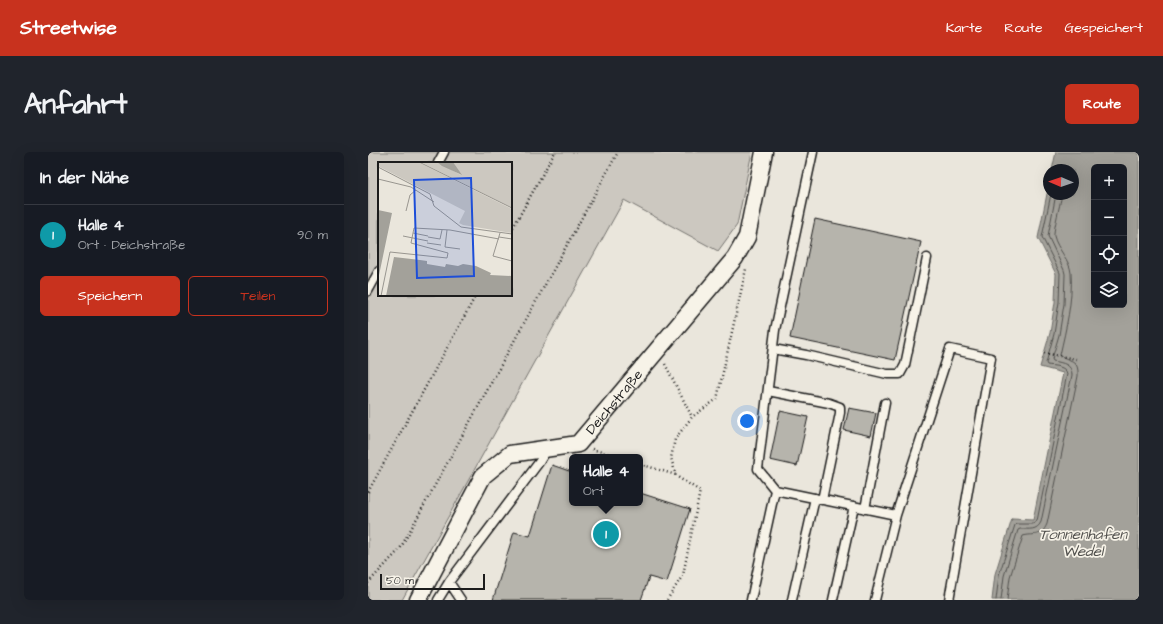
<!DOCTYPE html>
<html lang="de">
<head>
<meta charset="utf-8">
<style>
	:root { --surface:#171b24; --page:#20242c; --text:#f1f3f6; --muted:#9ea1a6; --line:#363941; --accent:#c8321e }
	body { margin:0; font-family:"Architects Daughter",sans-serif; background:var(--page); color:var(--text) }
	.controls { position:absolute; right:12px; top:12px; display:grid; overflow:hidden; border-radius:6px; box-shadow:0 4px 16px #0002 }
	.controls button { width:36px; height:36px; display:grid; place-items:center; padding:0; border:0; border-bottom:1px solid var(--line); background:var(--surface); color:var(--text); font:20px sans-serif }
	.compass { position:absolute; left:675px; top:12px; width:36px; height:36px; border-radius:50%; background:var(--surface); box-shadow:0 4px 16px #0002; rotate:272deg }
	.scale { position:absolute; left:12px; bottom:10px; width:105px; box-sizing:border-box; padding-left:4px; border:2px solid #1c1c1c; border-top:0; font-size:11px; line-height:14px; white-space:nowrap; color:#1c1c1c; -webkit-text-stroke:3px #f7f3e8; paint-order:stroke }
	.you { position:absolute; left:379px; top:269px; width:14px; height:14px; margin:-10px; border:3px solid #fff; border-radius:50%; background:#1a73e8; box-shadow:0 0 0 6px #1a73e833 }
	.badge { display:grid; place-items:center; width:26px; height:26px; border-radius:50%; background:var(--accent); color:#fff; font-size:13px; font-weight:700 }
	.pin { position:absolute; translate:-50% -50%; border:2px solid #fff; box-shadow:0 1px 4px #0006 }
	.popup { position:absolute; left:201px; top:302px; width:74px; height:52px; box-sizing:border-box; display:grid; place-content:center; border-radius:6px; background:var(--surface); filter:drop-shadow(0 1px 3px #0005); font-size:13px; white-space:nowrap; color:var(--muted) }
	.popup b { font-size:15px; color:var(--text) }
	.popup::after { content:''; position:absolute; left:50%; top:100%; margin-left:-8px; border:8px solid transparent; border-top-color:var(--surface) }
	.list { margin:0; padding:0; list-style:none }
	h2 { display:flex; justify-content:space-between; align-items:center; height:52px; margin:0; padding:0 16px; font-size:17px }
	h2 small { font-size:13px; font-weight:400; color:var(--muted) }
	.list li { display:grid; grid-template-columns:26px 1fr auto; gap:12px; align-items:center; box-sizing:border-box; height:60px; padding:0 16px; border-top:1px solid var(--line) }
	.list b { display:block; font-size:15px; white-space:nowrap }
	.list p { margin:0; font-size:13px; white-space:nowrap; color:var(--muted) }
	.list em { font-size:13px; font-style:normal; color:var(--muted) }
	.actions { display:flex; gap:8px; padding:12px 16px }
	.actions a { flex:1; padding:9px 0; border:1px solid var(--accent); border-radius:6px; text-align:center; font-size:14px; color:var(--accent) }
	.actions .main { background:var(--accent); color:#fff }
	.icon { flex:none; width:22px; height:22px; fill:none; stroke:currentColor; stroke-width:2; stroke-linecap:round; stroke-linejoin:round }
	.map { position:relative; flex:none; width:771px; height:448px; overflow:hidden; border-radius:6px }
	header { display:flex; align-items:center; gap:24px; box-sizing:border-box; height:56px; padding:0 20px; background:var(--accent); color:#fff }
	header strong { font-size:19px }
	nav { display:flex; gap:22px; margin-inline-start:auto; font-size:14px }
	.intro { display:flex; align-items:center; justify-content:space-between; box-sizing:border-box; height:96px; padding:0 24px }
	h1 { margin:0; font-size:28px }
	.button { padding:10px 18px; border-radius:6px; background:var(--accent); color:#fff; font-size:14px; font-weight:700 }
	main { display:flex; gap:24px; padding:0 24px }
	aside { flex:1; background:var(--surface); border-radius:6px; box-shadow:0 4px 16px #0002 }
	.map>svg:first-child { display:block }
	.green { fill:#ccc8c0; stroke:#74726e }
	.water { fill:#a3a19a; stroke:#6d6c68; fill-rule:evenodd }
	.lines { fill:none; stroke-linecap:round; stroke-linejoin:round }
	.shore { stroke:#52514e; stroke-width:1 }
	.building { fill:#b6b4ac; stroke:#1c1c1c }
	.service-casing { stroke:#1c1c1c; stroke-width:11 }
	.minor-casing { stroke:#1c1c1c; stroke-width:19 }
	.path { stroke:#1c1c1c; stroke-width:2.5; stroke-dasharray:1 3; stroke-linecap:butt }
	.service { stroke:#f7f3e8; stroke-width:8 }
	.minor { stroke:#f7f3e8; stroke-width:16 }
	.labels { text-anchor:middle; stroke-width:3.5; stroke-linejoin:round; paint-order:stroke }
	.street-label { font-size:14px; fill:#1c1c1c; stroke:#f7f3e8 }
	.water-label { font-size:15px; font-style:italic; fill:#52514e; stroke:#f7f3e8 }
	.inset-road { fill:none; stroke:#98958f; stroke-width:1 }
	.view { fill:#1d4ed8; fill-opacity:0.15; stroke:#1d4ed8; stroke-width:2 }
	.inset-edge { fill:none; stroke:#1c1c1c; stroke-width:2 }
</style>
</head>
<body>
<header>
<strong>Streetwise</strong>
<nav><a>Karte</a><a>Route</a><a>Gespeichert</a></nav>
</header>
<div class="intro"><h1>Anfahrt</h1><a class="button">Route</a></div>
<main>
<aside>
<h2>In der Nähe<small></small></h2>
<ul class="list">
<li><span class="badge" style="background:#0f9aa8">1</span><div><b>Halle 4</b><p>Ort · Deichstraße</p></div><em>90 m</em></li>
</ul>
<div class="actions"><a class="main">Speichern</a><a>Teilen</a></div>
</aside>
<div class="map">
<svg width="771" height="448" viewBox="0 0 771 448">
	<rect width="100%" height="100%" fill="#eae6dc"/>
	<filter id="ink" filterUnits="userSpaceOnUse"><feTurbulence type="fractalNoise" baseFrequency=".025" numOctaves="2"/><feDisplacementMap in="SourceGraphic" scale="8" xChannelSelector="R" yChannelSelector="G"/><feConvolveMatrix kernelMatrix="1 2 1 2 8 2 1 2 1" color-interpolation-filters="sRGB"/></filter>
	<g filter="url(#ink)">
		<!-- green -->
		<path class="green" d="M0 0H72L66 11H11V111L0 131Z
			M79 0H384L369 73 350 99 256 48 34 448H0V144L11 124V143H143V11H73Z"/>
		<!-- water -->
		<path class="water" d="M688 0H771V448H624L627 422 644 367 665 368 695 221 672 215 682 181 687 150 688 122 670 86 681 32V42H705V18H684ZM726 15H756V153H726Z"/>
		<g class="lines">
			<!-- shore -->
			<path class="shore" d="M628 448 631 423 647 373 648 372H665L669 369 699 222C698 214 686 214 679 213L678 211 686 182 691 150 692 121 674 85 683 42
				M633 448 636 424 650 378 652 377C661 377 669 379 673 370L704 223C704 212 695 211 685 209L684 207 691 183 696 152 697 122 696 118 680 84 688 42
				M639 448 642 425 655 384C666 381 673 386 679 372L710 224C711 206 701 210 692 203 698 176 705 149 703 121 702 108 689 97 686 84 685 79 693 49 694 42"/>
		</g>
		<!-- building -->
		<path class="building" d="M447 67 553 90 527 208 422 186Z
			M481 256 508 261 503 284 476 278Z
			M412 259 440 265 429 314 402 308Z
			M184 313 204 320V351H272V341L322 357 299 430 281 425 273 448H125L146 380 162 384Z"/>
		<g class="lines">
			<defs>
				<path id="service" d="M445 0 407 178 390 317 407 338 528 363
					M70 11 76 0
					M0 139 11 119
					M405 197 438 203 519 222H532L537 213 559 106
					M400 239 461 251 472 255V261L454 348
					M497 357 517 251
					M81 430 93 448
					M70 448 81 430 172 309 180 296
					M383 448 407 338
					M424 448 447 346
					M465 448 486 354
					M507 448 528 363 582 197 623 206 581 448"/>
				<g id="minor">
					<path id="s1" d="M50 448 115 324 142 302 210 292 367 106 379 85 396 0"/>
				</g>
			</defs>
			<!-- service casing -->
			<use href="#service" class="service-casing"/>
			<!-- minor casing -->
			<use href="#minor" class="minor-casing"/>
			<!-- path -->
			<path class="path" d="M143 79 187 0
				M676 201 708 207
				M297 212 324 265
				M224 297 250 305
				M272 312 308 323
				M0 340 108 143
				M0 431 32 397 250 0
				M299 448 315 423 332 339 308 324 303 306 307 287 324 265 349 247 378 117"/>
			<!-- service -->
			<use href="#service" class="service"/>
			<!-- minor -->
			<use href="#minor" class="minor"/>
		</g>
	</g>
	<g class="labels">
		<!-- street labels -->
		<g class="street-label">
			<text dy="5" stroke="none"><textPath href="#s1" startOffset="299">Deichstraße</textPath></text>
		</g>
		<!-- water labels -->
		<g class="water-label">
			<text x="715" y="387">Tonnenhafen<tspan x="715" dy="17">Wedel</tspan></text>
		</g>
	</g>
	<!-- overview -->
	<g transform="translate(10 10)">
		<rect width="134" height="134" fill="#eae6dc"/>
		<path d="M0 0H40L134 47V71L85 63 81 61 87 49 0 4ZM42 0H59L83 13 75 0H134V46Z" fill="#ccc8c0"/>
		<path d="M59 0H75L84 13 64 4ZM0 48 14 51 0 118ZM16 95 42 98 49 99V102L67 105 68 102 80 104 85 102 98 104 113 111 112 113 134 114V134H8Z" fill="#a3a19a"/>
		<path class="inset-road" d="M41 0 134 46M0 5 52 32 56 44 83 65 134 72M0 17 33 25 56 40M28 49 32 33 38 28M69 68 67 85 82 87M35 71 50 74M122 71 115 94 134 99M25 74 50 79M50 75 62 77 64 68M121 75 134 77M49 81 63 83M3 134 12 90 69 96 70 91 33 81 36 66 72 68 121 77"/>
		<path class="view" d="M93 16 96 114 39 116 36 18Z"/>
		<rect width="134" height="134" class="inset-edge"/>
	</g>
</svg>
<div class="controls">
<button>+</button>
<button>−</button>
<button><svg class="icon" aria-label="locate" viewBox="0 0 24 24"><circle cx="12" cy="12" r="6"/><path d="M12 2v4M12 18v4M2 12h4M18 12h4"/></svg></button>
<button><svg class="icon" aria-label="layers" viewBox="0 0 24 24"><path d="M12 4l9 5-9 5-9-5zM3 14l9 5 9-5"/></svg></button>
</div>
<svg class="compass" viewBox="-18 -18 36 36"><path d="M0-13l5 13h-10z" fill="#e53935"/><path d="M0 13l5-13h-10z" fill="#9ea1a6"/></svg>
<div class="scale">50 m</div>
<div class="you"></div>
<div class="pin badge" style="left:238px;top:382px;background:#0f9aa8">1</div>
<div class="popup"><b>Halle 4</b>Ort</div>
</div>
</main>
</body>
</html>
